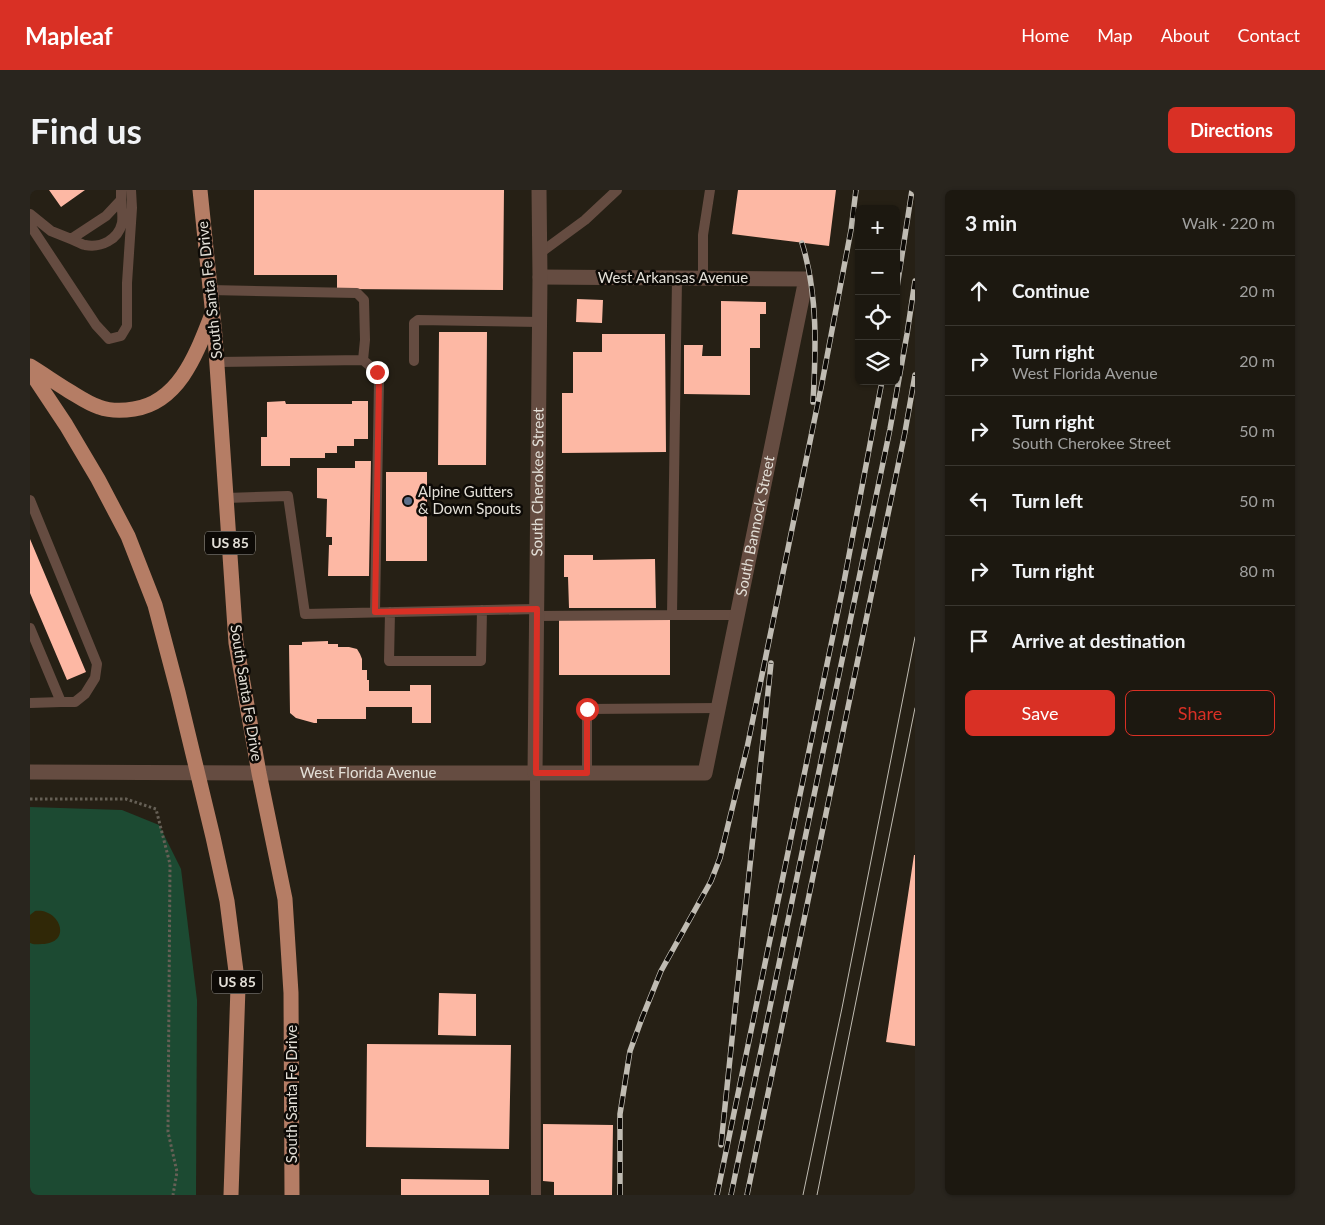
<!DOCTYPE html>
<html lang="en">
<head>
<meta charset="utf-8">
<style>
	:root { --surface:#1c1810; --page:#29251e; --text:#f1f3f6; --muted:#a0a09f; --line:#3a3730; --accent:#d93025 }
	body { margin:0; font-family:Lato,sans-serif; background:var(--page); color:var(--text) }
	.controls { position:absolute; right:15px; top:15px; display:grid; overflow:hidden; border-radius:8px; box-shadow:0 1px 4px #0004 }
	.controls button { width:45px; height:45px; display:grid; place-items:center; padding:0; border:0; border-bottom:1px solid var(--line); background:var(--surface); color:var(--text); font:25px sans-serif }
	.stop { position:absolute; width:15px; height:15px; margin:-11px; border:4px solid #d93025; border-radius:50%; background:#fff }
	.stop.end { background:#d93025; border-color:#fff; box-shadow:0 1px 5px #0008 }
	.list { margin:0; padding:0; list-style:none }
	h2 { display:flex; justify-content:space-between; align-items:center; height:65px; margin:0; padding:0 20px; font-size:21px }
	h2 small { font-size:16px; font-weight:400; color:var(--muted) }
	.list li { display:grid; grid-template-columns:32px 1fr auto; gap:15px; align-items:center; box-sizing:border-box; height:70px; padding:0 20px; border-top:1px solid var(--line) }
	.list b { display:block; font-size:19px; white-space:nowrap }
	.list p { margin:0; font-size:16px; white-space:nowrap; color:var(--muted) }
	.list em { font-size:16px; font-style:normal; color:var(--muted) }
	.actions { display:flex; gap:10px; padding:15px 20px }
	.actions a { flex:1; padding:11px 0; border:1px solid var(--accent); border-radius:8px; text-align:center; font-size:18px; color:var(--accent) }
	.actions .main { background:var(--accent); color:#fff }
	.icon { flex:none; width:28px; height:28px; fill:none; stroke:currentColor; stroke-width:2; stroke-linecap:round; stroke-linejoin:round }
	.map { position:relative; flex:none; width:885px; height:1005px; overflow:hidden; border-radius:8px }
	header { display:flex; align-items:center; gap:30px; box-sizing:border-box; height:70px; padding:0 25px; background:var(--accent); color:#fff }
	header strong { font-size:24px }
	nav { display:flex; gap:28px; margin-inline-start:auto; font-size:18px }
	.intro { display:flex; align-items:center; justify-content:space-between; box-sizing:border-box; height:120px; padding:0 30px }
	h1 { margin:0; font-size:35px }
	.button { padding:12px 22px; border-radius:8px; background:var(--accent); color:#fff; font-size:18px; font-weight:700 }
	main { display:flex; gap:30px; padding:0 30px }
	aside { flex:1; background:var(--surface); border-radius:8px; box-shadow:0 1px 4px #0004 }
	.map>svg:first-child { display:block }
	.green { fill:#1c4a32 }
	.sand { fill:#302807 }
	.building { fill:#fdb8a4 }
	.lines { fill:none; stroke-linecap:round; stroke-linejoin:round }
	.path { stroke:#666056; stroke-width:3; stroke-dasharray:2.5 2.5; stroke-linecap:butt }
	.service { stroke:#654c41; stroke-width:10 }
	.minor { stroke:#654c41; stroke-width:15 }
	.tertiary { stroke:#654c41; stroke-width:15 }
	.trunk { stroke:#b57d65; stroke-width:15 }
	.tram { stroke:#c0bcb3; stroke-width:1 }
	.rail-casing { stroke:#c0bcb3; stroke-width:5.5 }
	.rail { stroke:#0d0a06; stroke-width:4; stroke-dasharray:11; stroke-linecap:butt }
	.route { stroke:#d93025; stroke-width:6 }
	.service-dot { fill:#5c6f8a; stroke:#0d0a06; stroke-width:2 }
	.labels { text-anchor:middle; stroke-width:5; stroke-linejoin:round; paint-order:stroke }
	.shield { fill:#0d0a06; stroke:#a39f98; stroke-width:1 }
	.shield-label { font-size:14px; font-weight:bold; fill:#e3dfd7 }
	.street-label { font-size:15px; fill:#e3dfd7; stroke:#0d0a06 }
	.poi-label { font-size:15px; fill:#e3dfd7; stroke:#0d0a06; text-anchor:start }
</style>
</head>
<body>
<header>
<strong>Mapleaf</strong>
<nav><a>Home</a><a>Map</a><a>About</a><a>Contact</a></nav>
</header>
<div class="intro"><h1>Find us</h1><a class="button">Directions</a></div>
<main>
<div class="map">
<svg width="885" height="1005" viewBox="0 0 885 1005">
	<rect width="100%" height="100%" fill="#262015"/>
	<!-- green -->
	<path class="green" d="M0 617 92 620 129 635 151 679 167 810 166 1005H0Z"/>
	<!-- sand -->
	<path class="sand" d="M5 721C29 717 44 753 12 754 7 754 4 755 0 753V725Z"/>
	<!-- building -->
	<path class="building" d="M19 0H55L31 17Z
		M224 0H474L473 100 307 99V85H224Z
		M708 0H806L799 56 702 44Z
		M547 109 573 110 572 133 546 132Z
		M691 111 736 112V124H730V158H720V205L654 204V155H673L672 166H691Z
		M409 142H457L456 275H408Z
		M572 144H635L636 262 532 263V203H543V162H572Z
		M255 211 256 214H322V211H338V249H324V256H307V263H295V268H260V276H231V247H237V212Z
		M325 271H341L339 386H298L299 355H302V347H296L297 309 287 308V278H325Z
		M356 282H397V371H356Z
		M0 349 56 482 37 490 0 403Z
		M534 365H563V370L625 369 626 418H539L538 387H534Z
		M529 430H640V485H529Z
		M298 451V454H308V457H319L327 459 330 464 332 469V480H337V490H339V501H380V495H401V533H382V517H336V529H287V533H284L266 528 260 523 259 455H272V452Z
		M884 665H885V856L856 852Z
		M409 803 446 804V846L408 845Z
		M337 854 481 855 479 959 336 957Z
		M513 934 583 935 582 1005H524V992L513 991Z
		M371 989 459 990V1005H371Z"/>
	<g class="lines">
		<!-- path -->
		<path class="path" d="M0 609H96L126 619 140 674 138 942 147 982 143 1005"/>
		<!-- service -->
		<path class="service" d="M0 24 21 41 41 49 76 26 91 10V0
			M0 35 66 135 79 149 91 146 97 136V93L102 18 101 0
			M41 49C46 51 51 54 55 55 71 58 88 50 92 33 93 26 92 18 91 10
			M510 63 555 30 587 0
			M647 89 642 425H708
			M673 89V45L680 0
			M180 100 327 103 334 110 335 150 333 170 187 172
			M333 170 347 182 349 191 345 422
			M384 171V133L388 130 510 132
			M196 308 258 306 275 424 507 419
			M0 310 67 474 65 488 55 504 45 512H31
			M360 422 359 471H451L452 420
			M507 426 642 425
			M0 438 31 512 0 513
			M505 583 506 1005
			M557 583V519L689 518"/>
		<!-- minor -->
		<g class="minor">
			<path id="s1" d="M229 583H675L776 89 510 87"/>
			<path id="s2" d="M505 583 510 87 509 0"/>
		</g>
		<!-- tertiary -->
		<path class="tertiary" d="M0 582 229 583"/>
		<!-- trunk -->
		<path class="trunk" d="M170 0 185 146 206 453 229 583 255 709 261 803 262 1005
			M0 176C13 184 26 193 39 201 49 207 59 214 69 217 80 221 92 221 104 219 150 212 167 162 182 124
			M0 181 36 235 68 289 98 346 125 415 148 502 183 647 197 711 208 797 201 1005"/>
		<!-- tram -->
		<path class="tram" d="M773 1005 812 818 885 447
			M787 1005 885 518"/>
		<defs>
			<path id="rail" d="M772 53C788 105 786 159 783 212
				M866 104 882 0
				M691 955 741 473
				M590 1005V924L600 861 612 828 631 781 681 691 690 668 717 558 792 193 821 40 826 0
				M687 1005 813 397 852 191
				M701 1005 860 239 877 144 885 91
				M717 1005 875 242 885 185"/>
		</defs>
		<!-- rail casing -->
		<use href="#rail" class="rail-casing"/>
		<!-- rail -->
		<use href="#rail" class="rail"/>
	</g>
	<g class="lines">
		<!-- route -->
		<path class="route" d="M347 182 349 191 345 422 507 419 506 583H557V519"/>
	</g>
	<!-- markers -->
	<circle class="service-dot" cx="378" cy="311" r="5"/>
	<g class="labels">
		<!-- shield labels -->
		<g class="shield">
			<rect x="175" y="341.5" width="50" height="23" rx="4"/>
			<rect x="182" y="780.5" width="50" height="23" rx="4"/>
		</g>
		<g class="shield-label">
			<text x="200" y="358">US 85</text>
			<text x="207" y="797">US 85</text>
		</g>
		<!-- street labels -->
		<g class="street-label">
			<text x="643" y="93">West Arkansas Avenue</text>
			<text transform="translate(180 100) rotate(-96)" y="5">South Santa Fe Drive</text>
			<text dy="5" stroke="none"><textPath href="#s2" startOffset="291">South Cherokee Street</textPath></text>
			<text dy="5" stroke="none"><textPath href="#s1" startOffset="698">South Bannock Street</textPath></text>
			<text transform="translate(216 503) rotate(81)" y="5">South Santa Fe Drive</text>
			<text dy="5" stroke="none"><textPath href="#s1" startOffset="109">West Florida Avenue</textPath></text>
			<text transform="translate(262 904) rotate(-90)" y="5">South Santa Fe Drive</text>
		</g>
		<!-- poi labels -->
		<g class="poi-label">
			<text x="388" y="307">Alpine Gutters<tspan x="388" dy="17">&amp; Down Spouts</tspan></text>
		</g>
	</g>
</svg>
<div class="controls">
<button>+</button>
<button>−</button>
<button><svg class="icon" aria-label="locate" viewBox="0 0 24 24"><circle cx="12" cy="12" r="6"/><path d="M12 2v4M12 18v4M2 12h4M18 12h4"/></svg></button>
<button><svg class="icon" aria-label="layers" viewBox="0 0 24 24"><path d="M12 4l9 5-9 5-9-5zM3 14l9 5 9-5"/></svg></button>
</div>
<div class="stop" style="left:557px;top:519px"></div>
<div class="stop end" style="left:347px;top:182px"></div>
</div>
<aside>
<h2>3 min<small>Walk · 220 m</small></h2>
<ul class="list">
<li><svg class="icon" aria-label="ahead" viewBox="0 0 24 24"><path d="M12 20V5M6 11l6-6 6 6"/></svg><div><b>Continue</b></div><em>20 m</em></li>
<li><svg class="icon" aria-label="right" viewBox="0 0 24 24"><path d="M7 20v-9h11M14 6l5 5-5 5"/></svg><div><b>Turn right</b><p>West Florida Avenue</p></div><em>20 m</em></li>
<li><svg class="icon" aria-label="right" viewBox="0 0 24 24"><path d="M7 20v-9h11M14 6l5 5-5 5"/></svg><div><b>Turn right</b><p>South Cherokee Street</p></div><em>50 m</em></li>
<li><svg class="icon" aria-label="left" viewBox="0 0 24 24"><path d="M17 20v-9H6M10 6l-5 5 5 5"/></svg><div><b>Turn left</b></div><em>50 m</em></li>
<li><svg class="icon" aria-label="right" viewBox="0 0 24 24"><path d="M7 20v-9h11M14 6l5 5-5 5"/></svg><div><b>Turn right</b></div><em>80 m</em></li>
<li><svg class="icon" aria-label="arrive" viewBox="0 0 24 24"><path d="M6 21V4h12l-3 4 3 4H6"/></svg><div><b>Arrive at destination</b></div></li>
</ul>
<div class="actions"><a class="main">Save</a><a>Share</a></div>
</aside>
</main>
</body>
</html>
